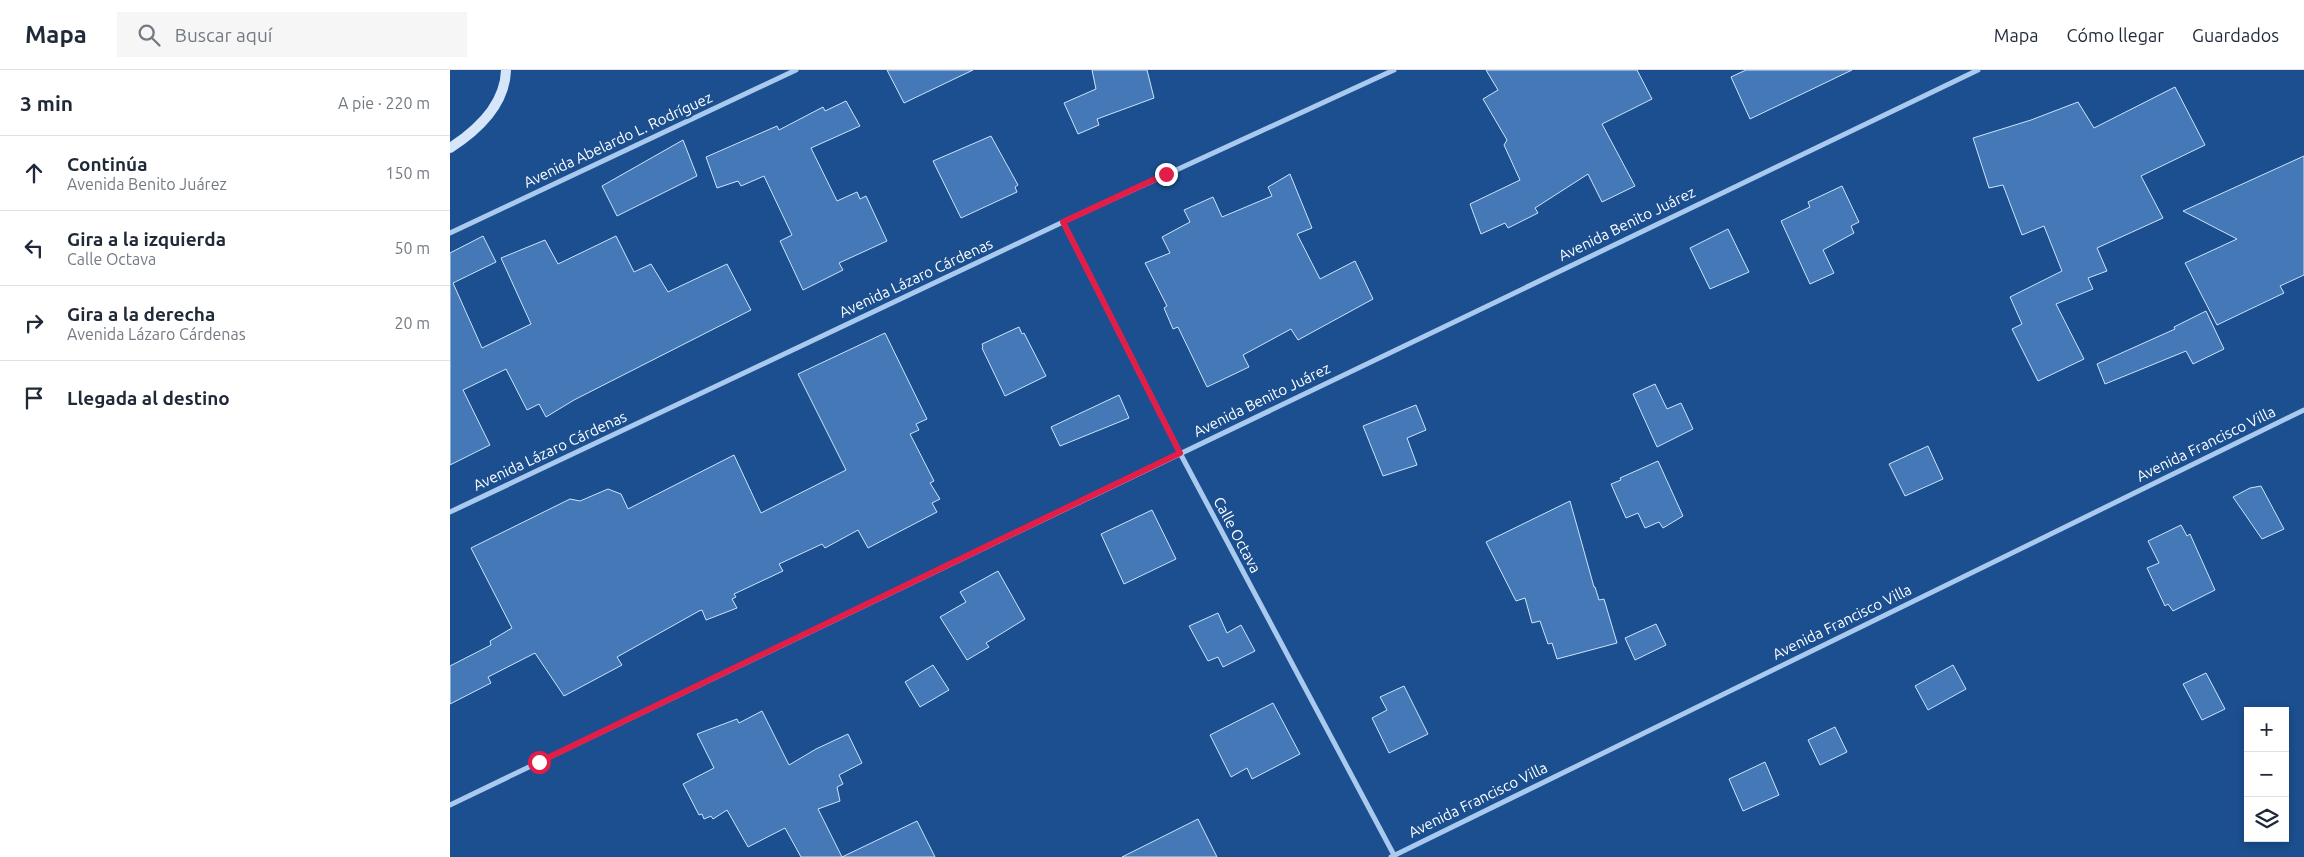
<!DOCTYPE html>
<html lang="es">
<head>
<meta charset="utf-8">
<style>
	:root { --surface:#fff; --page:#f6f6f7; --text:#1f2937; --muted:#747a83; --line:#e0e1e3 }
	body { margin:0; font-family:Ubuntu,sans-serif; background:var(--page); color:var(--text) }
	.controls { position:absolute; right:15px; bottom:15px; display:grid; overflow:hidden; border-radius:0px; box-shadow:0 2px 8px #0003 }
	.controls button { width:45px; height:45px; display:grid; place-items:center; padding:0; border:0; border-bottom:1px solid var(--line); background:var(--surface); color:var(--text); font:25px sans-serif }
	.stop { position:absolute; width:15px; height:15px; margin:-11px; border:4px solid #e11d48; border-radius:50%; background:#fff }
	.stop.end { background:#e11d48; border-color:#fff; box-shadow:0 1px 5px #0008 }
	.list { margin:0; padding:0; list-style:none }
	h2 { display:flex; justify-content:space-between; align-items:center; height:65px; margin:0; padding:0 20px; font-size:21px }
	h2 small { font-size:16px; font-weight:400; color:var(--muted) }
	.list li { display:grid; grid-template-columns:32px 1fr auto; gap:15px; align-items:center; box-sizing:border-box; height:75px; padding:0 20px; border-top:1px solid var(--line) }
	.list b { display:block; font-size:19px; white-space:nowrap }
	.list p { margin:0; font-size:16px; white-space:nowrap; color:var(--muted) }
	.list em { font-size:16px; font-style:normal; color:var(--muted) }
	.icon { flex:none; width:28px; height:28px; fill:none; stroke:currentColor; stroke-width:2; stroke-linecap:round; stroke-linejoin:round }
	.map { position:relative; flex:none; width:1854px; height:787px; overflow:hidden }
	header { display:flex; align-items:center; gap:30px; box-sizing:border-box; height:70px; padding:0 25px; background:var(--surface); border-bottom:1px solid var(--line) }
	header strong { font-size:24px }
	nav { display:flex; gap:28px; margin-inline-start:auto; font-size:18px }
	.search { width:350px; height:45px; background:var(--page); display:flex; align-items:center; gap:12px; box-sizing:border-box; padding:0 18px; border-radius:0px; color:var(--muted); font-size:19px }
	main { display:flex }
	aside { flex:1; background:var(--surface) }
	.map>svg:first-child { display:block }
	.building { fill:#4478b7; stroke:#cfe3fa }
	.lines { fill:none; stroke-linecap:round; stroke-linejoin:round }
	.street { stroke:#a9c9ee; stroke-width:5 }
	.secondary { stroke:#d6e6fa; stroke-width:10 }
	.route { stroke:#e11d48; stroke-width:6 }
	.labels { text-anchor:middle; stroke-width:5; stroke-linejoin:round; paint-order:stroke }
	.street-label { font-size:15px; fill:#fff; stroke:#1b4f8f }
</style>
</head>
<body>
<header>
<strong>Mapa</strong>
<div class="search"><svg class="icon" aria-label="search" viewBox="0 0 24 24"><circle cx="10" cy="10" r="6"/><path d="M15 15l6 6"/></svg>Buscar aquí</div>
<nav><a>Mapa</a><a>Cómo llegar</a><a>Guardados</a></nav>
</header>
<main>
<aside>
<h2>3 min<small>A pie · 220 m</small></h2>
<ul class="list">
<li><svg class="icon" aria-label="ahead" viewBox="0 0 24 24"><path d="M12 20V5M6 11l6-6 6 6"/></svg><div><b>Continúa</b><p>Avenida Benito Juárez</p></div><em>150 m</em></li>
<li><svg class="icon" aria-label="left" viewBox="0 0 24 24"><path d="M17 20v-9H6M10 6l-5 5 5 5"/></svg><div><b>Gira a la izquierda</b><p>Calle Octava</p></div><em>50 m</em></li>
<li><svg class="icon" aria-label="right" viewBox="0 0 24 24"><path d="M7 20v-9h11M14 6l5 5-5 5"/></svg><div><b>Gira a la derecha</b><p>Avenida Lázaro Cárdenas</p></div><em>20 m</em></li>
<li><svg class="icon" aria-label="arrive" viewBox="0 0 24 24"><path d="M6 21V4h12l-3 4 3 4H6"/></svg><div><b>Llegada al destino</b></div></li>
</ul>
</aside>
<div class="map">
<svg width="1854" height="787" viewBox="0 0 1854 787">
	<rect width="100%" height="100%" fill="#1b4f8f"/>
	<!-- building -->
	<path class="building" d="M437 0H523L454 33Z
		M642 0H697L704 28 647 49 649 55 628 64 614 33 646 19Z
		M1036 0H1187L1202 29 1152 54 1185 116 1152 132 1138 104 1085 138 1088 143 1058 158 1055 153 1031 164 1020 134 1070 110 1054 75 1057 70 1033 29 1048 20Z
		M1296 0H1402L1300 49 1281 7Z
		M1725 17 1755 75 1691 106 1713 148 1647 178 1657 201 1638 208 1643 219 1606 234 1634 289 1588 311 1562 259 1572 254 1560 227 1612 201 1594 156 1572 165 1553 115 1539 118 1523 68 1581 50 1628 32 1644 58Z
		M396 31 410 56 361 78 387 131 407 122 410 129 416 126 437 171 389 193 393 200 353 220 330 171 342 165 314 106 291 116 288 111 267 118 256 87 327 56 329 60 373 37 375 41Z
		M541 66 568 115 565 117 567 122 511 148 483 91Z
		M233 70 247 106 167 146 152 116Z
		M1854 86V205L1830 216 1834 223 1767 255 1735 193 1787 169 1733 141Z
		M840 104 862 158 847 164 870 209 905 191 923 229 848 270 841 259 793 285 799 297 757 317 728 257 723 259 714 238 717 236 695 193 720 183 712 167 740 152 734 140 763 127 772 147 822 126 818 117Z
		M1392 116 1409 152 1401 156 1404 163 1373 180 1384 203 1360 214 1331 151 1360 137 1358 132Z
		M1278 159 1299 202 1260 219 1240 178Z
		M33 166 46 192 3 213 32 278 81 254 51 188 95 170 108 194 166 166 184 202 201 194 218 222 277 194 301 240 124 330 96 347 89 334 77 340 56 299 13 320 40 375 0 395V183Z
		M1756 241 1774 279 1743 294 1736 281 1655 314 1647 294 1725 259 1724 257Z
		M569 257 572 264 574 263 596 306 555 326 532 278 533 277 532 274Z
		M435 263 477 349 466 354 469 360 460 364 484 411 480 413 490 429 482 433 487 442 418 478 408 460 375 478 372 474 329 494 333 501 284 524 286 527 282 529 287 538 256 550 252 540 249 541 167 587 172 595 114 626 85 583 38 607 41 613 0 634V596L41 575 40 571 62 558 21 478 120 429 130 431 158 419 171 424 178 439 284 385 311 443 396 400 348 304Z
		M1205 314 1217 339 1231 333 1243 359 1207 377 1183 324Z
		M669 325 679 348 610 376 601 357Z
		M966 335 976 360 957 368 967 395 933 406 913 356Z
		M1478 376 1493 409 1455 426 1439 394Z
		M1208 391 1233 446 1213 458 1209 452 1195 458 1188 443 1176 448 1161 414 1171 410 1170 408Z
		M1811 416 1834 459 1812 469 1783 427 1800 418Z
		M1120 431 1144 517H1145L1149 530 1154 529 1167 573 1107 589 1102 573 1098 574 1090 551 1082 553 1075 528 1066 531 1036 472Z
		M702 440 726 489 674 514 651 464Z
		M1731 455 1737 466 1740 464 1765 520 1723 541 1718 534 1715 536 1697 498 1709 493 1698 471Z
		M548 501 575 549 536 573 539 577 517 590 490 547 516 532 510 522Z
		M768 543 777 563 791 555 805 581 773 597 768 587 758 591 739 556Z
		M1206 554 1216 575 1185 590 1175 568Z
		M483 595 499 620 470 637 455 612Z
		M1503 595 1516 619 1478 640 1465 616Z
		M1756 603 1775 639 1752 650 1733 614Z
		M954 616 978 664 939 683 922 648 937 640 930 627Z
		M823 633 850 684 802 709 797 698 781 707 760 665Z
		M312 641 339 695 366 679 398 664 412 693 389 705 393 714 387 717 390 731 368 739 392 787 467 751 485 787H351L335 758 298 777 277 740 263 749 261 746 254 749 252 744 249 745 233 714 264 698 247 664 287 649 289 653Z
		M1385 657 1397 682 1370 695 1358 670Z
		M1315 692 1329 725 1293 741 1279 709Z
		M748 749 767 787H672Z"/>
	<g class="lines">
		<!-- street -->
		<path class="street" d="M613 152 730 383 945 787
			M0 163 346 0
			M0 442 613 152 944 0
			M0 735 1528 0
			M941 787 1854 340"/>
		<!-- secondary -->
		<path class="secondary" d="M0 78C28 60 55 35 56 0"/>
	</g>
	<g class="lines">
		<!-- route -->
		<path class="route" d="M89 692 730 383 613 152 716 104"/>
	</g>
	<g class="labels">
		<!-- street labels -->
		<g class="street-label">
			<text transform="translate(168 70) rotate(-25)" y="5">Avenida Abelardo L. Rodríguez</text>
			<text transform="translate(1177 154) rotate(-26)" y="5">Avenida Benito Juárez</text>
			<text transform="translate(466 208) rotate(-25)" y="5">Avenida Lázaro Cárdenas</text>
			<text transform="translate(812 330) rotate(-26)" y="5">Avenida Benito Juárez</text>
			<text transform="translate(1756 374) rotate(-26)" y="5">Avenida Francisco Villa</text>
			<text transform="translate(100 381) rotate(-25)" y="5">Avenida Lázaro Cárdenas</text>
			<text transform="translate(787 465) rotate(62)" y="5">Calle Octava</text>
			<text transform="translate(1392 552) rotate(-26)" y="5">Avenida Francisco Villa</text>
			<text transform="translate(1028 730) rotate(-26)" y="5">Avenida Francisco Villa</text>
		</g>
	</g>
</svg>
<div class="controls">
<button>+</button>
<button>−</button>
<button><svg class="icon" aria-label="layers" viewBox="0 0 24 24"><path d="M12 4l9 5-9 5-9-5zM3 14l9 5 9-5"/></svg></button>
</div>
<div class="stop" style="left:89px;top:692px"></div>
<div class="stop end" style="left:716px;top:104px"></div>
</div>
</main>
</body>
</html>
